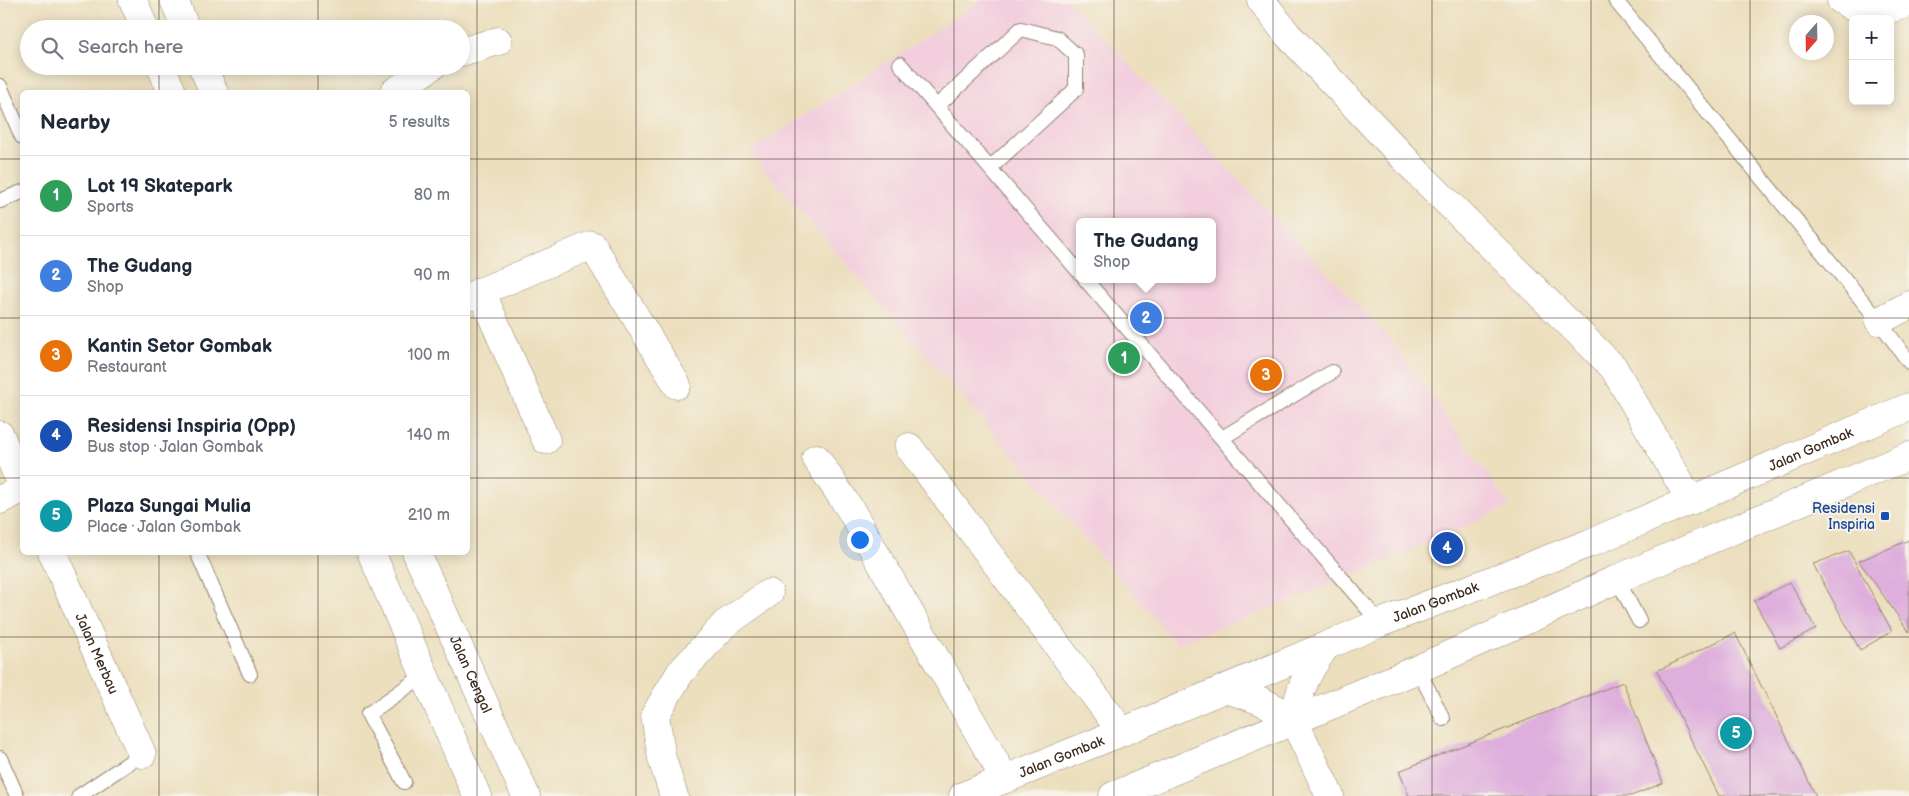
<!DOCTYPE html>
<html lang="en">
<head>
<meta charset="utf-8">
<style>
	:root { --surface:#fff; --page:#f2f2f3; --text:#1f2937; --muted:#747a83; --line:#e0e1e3; --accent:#d93025 }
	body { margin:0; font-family:"Balsamiq Sans",sans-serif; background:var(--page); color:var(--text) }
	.controls { position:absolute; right:15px; top:15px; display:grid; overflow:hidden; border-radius:8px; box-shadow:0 2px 12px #0003 }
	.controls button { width:45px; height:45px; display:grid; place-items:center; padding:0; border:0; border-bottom:1px solid var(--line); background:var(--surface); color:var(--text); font:25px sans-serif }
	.compass { position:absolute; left:1789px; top:15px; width:45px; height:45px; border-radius:50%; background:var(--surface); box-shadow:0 2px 12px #0003; rotate:200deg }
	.you { position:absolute; left:859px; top:539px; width:18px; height:18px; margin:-12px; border:4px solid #fff; border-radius:50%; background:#1a73e8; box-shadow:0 0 0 8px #1a73e833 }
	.badge { display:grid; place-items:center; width:32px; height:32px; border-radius:50%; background:var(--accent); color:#fff; font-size:16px; font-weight:700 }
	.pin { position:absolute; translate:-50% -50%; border:2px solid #fff; box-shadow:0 1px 5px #0006 }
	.popup { position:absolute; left:1076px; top:218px; width:140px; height:65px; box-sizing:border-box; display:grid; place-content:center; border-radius:8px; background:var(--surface); filter:drop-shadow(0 1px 4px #0005); font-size:16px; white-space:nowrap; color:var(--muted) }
	.popup b { font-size:19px; color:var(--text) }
	.popup::after { content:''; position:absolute; left:50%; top:100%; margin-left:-10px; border:10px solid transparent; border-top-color:var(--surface) }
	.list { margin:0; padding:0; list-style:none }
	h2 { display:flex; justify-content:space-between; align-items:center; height:65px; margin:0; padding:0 20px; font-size:21px }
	h2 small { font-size:16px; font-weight:400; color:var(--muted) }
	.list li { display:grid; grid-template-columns:32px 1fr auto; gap:15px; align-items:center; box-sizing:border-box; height:80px; padding:0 20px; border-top:1px solid var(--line) }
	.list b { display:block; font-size:19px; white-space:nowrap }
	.list p { margin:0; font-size:16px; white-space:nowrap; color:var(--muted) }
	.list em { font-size:16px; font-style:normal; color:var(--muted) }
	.icon { flex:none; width:28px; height:28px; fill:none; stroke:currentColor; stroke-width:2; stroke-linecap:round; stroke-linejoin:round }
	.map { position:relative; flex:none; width:1909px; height:796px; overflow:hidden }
	.search { position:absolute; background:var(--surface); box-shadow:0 2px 12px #0003; left:20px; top:20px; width:450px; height:55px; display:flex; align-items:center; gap:12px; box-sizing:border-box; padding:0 18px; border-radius:28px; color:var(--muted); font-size:19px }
	.panel { position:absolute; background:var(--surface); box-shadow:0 2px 12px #0003; left:20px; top:90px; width:450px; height:465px; border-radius:8px }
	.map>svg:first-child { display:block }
	.built { fill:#f3cfde; fill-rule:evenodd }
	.building { fill:#deaedd }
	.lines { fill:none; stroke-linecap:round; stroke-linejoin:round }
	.service-casing { stroke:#94846e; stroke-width:16 }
	.minor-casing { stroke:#94846e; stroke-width:29 }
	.tertiary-casing { stroke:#94846e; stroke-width:29 }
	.primary-casing { stroke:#94846e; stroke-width:29 }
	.service { stroke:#fff; stroke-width:14 }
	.minor { stroke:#fff; stroke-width:28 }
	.tertiary { stroke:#fff; stroke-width:28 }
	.primary { stroke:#fff; stroke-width:28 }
	.grid { fill:none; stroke:#3b2a1e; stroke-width:1; stroke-opacity:0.55 }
	.transit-dot { fill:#1a4fb4; stroke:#f7f3e8; stroke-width:2 }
	.labels { text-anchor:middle; stroke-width:4; stroke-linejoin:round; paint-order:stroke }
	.street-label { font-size:14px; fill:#3b2a1e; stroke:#f7f3e8 }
	.transit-label { font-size:14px; fill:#164399; stroke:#f7f3e8; text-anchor:end }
</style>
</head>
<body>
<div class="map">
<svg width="1909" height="796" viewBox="0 0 1909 796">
	<rect width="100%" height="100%" fill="#f7f3e8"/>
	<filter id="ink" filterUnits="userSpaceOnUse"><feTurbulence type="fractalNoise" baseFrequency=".02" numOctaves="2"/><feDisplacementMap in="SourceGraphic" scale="10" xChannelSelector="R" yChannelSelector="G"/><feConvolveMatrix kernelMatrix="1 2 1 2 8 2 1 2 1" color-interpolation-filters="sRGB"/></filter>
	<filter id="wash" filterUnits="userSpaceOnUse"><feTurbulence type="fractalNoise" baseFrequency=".0096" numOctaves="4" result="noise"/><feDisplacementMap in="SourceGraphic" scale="20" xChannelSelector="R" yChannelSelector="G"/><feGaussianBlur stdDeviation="1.12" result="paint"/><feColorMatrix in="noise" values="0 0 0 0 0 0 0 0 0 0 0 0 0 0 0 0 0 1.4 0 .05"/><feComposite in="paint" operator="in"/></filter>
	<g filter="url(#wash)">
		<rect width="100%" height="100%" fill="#ecdfbe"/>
		<!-- built -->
		<path class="built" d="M982 0H1068L1390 339 1510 506 1344 580 1177 644 749 152ZM1080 222H1212V279H1080Z"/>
		<g id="blocks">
			<!-- building -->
			<path class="building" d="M1909 540V632L1859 561Z
				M1849 551 1892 631 1860 650 1813 564Z
				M1790 582 1816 629 1780 648 1754 601Z
				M1735 633 1816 796H1719L1657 671Z
				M1623 682 1663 783 1631 796H1409L1399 771Z"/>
		</g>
	</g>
	<g filter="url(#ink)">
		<use href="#blocks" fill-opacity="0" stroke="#94846e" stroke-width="1"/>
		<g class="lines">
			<defs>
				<path id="service" d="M1615 0 1879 321 1909 362
					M900 64 1080 273
					M0 86 22 137
					M937 106 1021 29 1057 38 1076 55V89L990 168
					M0 201 22 192
					M1085 279 1380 623
					M1222 438 1332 372
					M197 552 250 674
					M1617 579 1639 621
					M1418 669 1443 719
					M0 758 17 796
					M404 782 368 714 424 675
					M79 796 142 754"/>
				<g id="minor">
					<path d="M1261 0 1287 34 1419 174 1613 367 1691 501"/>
					<path d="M1841 0 1856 9 1883 11 1909 3"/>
					<path d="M461 52 498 41"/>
					<path d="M394 92 432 66"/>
					<path d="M481 291 546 440"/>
					<path d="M468 297 592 245 677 385"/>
					<path d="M1879 321 1909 305"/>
					<path d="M0 435 22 486"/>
					<path d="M909 447 1122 732"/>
					<path d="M816 458 850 509 1005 779"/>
					<path d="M0 500 22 489"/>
					<path id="s1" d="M52 552 142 754"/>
					<path d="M1294 721 1330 796"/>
					<path d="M674 796 662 759 655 715 680 673 725 624 769 593"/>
				</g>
				<g id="tertiary">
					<path d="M133 0 145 29"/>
					<path d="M174 0 186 29"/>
					<path d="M161 66 172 92"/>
					<path d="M202 66 214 92"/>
					<path d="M371 552 477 796"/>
					<path id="s2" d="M416 552 526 796"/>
				</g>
				<g id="primary">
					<path d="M1224 689C1253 697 1269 702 1294 721"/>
					<path d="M1294 721C1299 687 1307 673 1326 646"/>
					<path id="s3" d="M963 796 1122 732 1380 623 1590 543 1909 407"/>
					<path d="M1113 796 1418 669 1617 579 1909 456"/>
				</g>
			</defs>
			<!-- service casing -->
			<use href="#service" class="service-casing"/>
			<!-- minor casing -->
			<use href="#minor" class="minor-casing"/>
			<!-- tertiary casing -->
			<use href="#tertiary" class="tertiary-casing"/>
			<!-- primary casing -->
			<use href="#primary" class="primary-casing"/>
			<!-- service -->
			<use href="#service" class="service"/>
			<!-- minor -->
			<use href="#minor" class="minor"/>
			<!-- tertiary -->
			<use href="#tertiary" class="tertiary"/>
			<!-- primary -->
			<use href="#primary" class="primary"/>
		</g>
	</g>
	<!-- grid -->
	<path class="grid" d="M159 0V29M318 0V29M477 0V796M636 0V796M795 0V796M954 0V796M1114 0V796M1273 0V796M1432 0V796M1591 0V796M1750 0V796M159 66V92M318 66V92M0 159H22M468 159H1909M0 318H22M468 318H1909M0 478H22M468 478H1909M159 552V796M318 552V796M0 637H1909"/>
	<!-- markers -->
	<rect class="transit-dot" x="1880" y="511" width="10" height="10" rx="2.5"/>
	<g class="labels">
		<!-- street labels -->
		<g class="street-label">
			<text dy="5" stroke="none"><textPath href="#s3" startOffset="916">Jalan Gombak</textPath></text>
			<text dy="5" stroke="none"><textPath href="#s3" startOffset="511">Jalan Gombak</textPath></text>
			<text dy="5" stroke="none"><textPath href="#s1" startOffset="111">Jalan Merbau</textPath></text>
			<text dy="5" stroke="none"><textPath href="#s2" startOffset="134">Jalan Cengal</textPath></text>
			<text dy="5" stroke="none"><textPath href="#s3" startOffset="106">Jalan Gombak</textPath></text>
		</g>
		<!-- transit labels -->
		<g class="transit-label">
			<text x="1875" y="513">Residensi<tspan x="1875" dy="16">Inspiria</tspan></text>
		</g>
	</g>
</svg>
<div class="controls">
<button>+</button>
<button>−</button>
</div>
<svg class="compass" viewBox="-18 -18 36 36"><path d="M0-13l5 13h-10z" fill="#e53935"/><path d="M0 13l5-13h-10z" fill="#747a83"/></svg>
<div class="you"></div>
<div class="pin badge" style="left:1124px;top:358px;background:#2e9e5b">1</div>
<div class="pin badge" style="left:1146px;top:318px;background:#3f7fe0">2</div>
<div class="popup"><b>The Gudang</b>Shop</div>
<div class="pin badge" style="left:1266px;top:375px;background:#e8710a">3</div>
<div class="pin badge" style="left:1447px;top:548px;background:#1a4fb4">4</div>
<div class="pin badge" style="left:1736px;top:733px;background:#0f9aa8">5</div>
<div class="search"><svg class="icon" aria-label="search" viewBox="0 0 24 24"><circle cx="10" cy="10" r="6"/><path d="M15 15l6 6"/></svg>Search here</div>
<section class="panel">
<h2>Nearby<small>5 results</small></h2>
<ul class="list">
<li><span class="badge" style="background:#2e9e5b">1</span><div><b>Lot 19 Skatepark</b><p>Sports</p></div><em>80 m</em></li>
<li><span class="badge" style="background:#3f7fe0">2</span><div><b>The Gudang</b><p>Shop</p></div><em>90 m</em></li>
<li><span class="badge" style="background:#e8710a">3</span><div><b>Kantin Setor Gombak</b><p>Restaurant</p></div><em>100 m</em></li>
<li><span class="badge" style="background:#1a4fb4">4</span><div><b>Residensi Inspiria (Opp)</b><p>Bus stop · Jalan Gombak</p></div><em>140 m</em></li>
<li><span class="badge" style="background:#0f9aa8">5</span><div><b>Plaza Sungai Mulia</b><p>Place · Jalan Gombak</p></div><em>210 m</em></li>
</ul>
</section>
</div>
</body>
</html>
